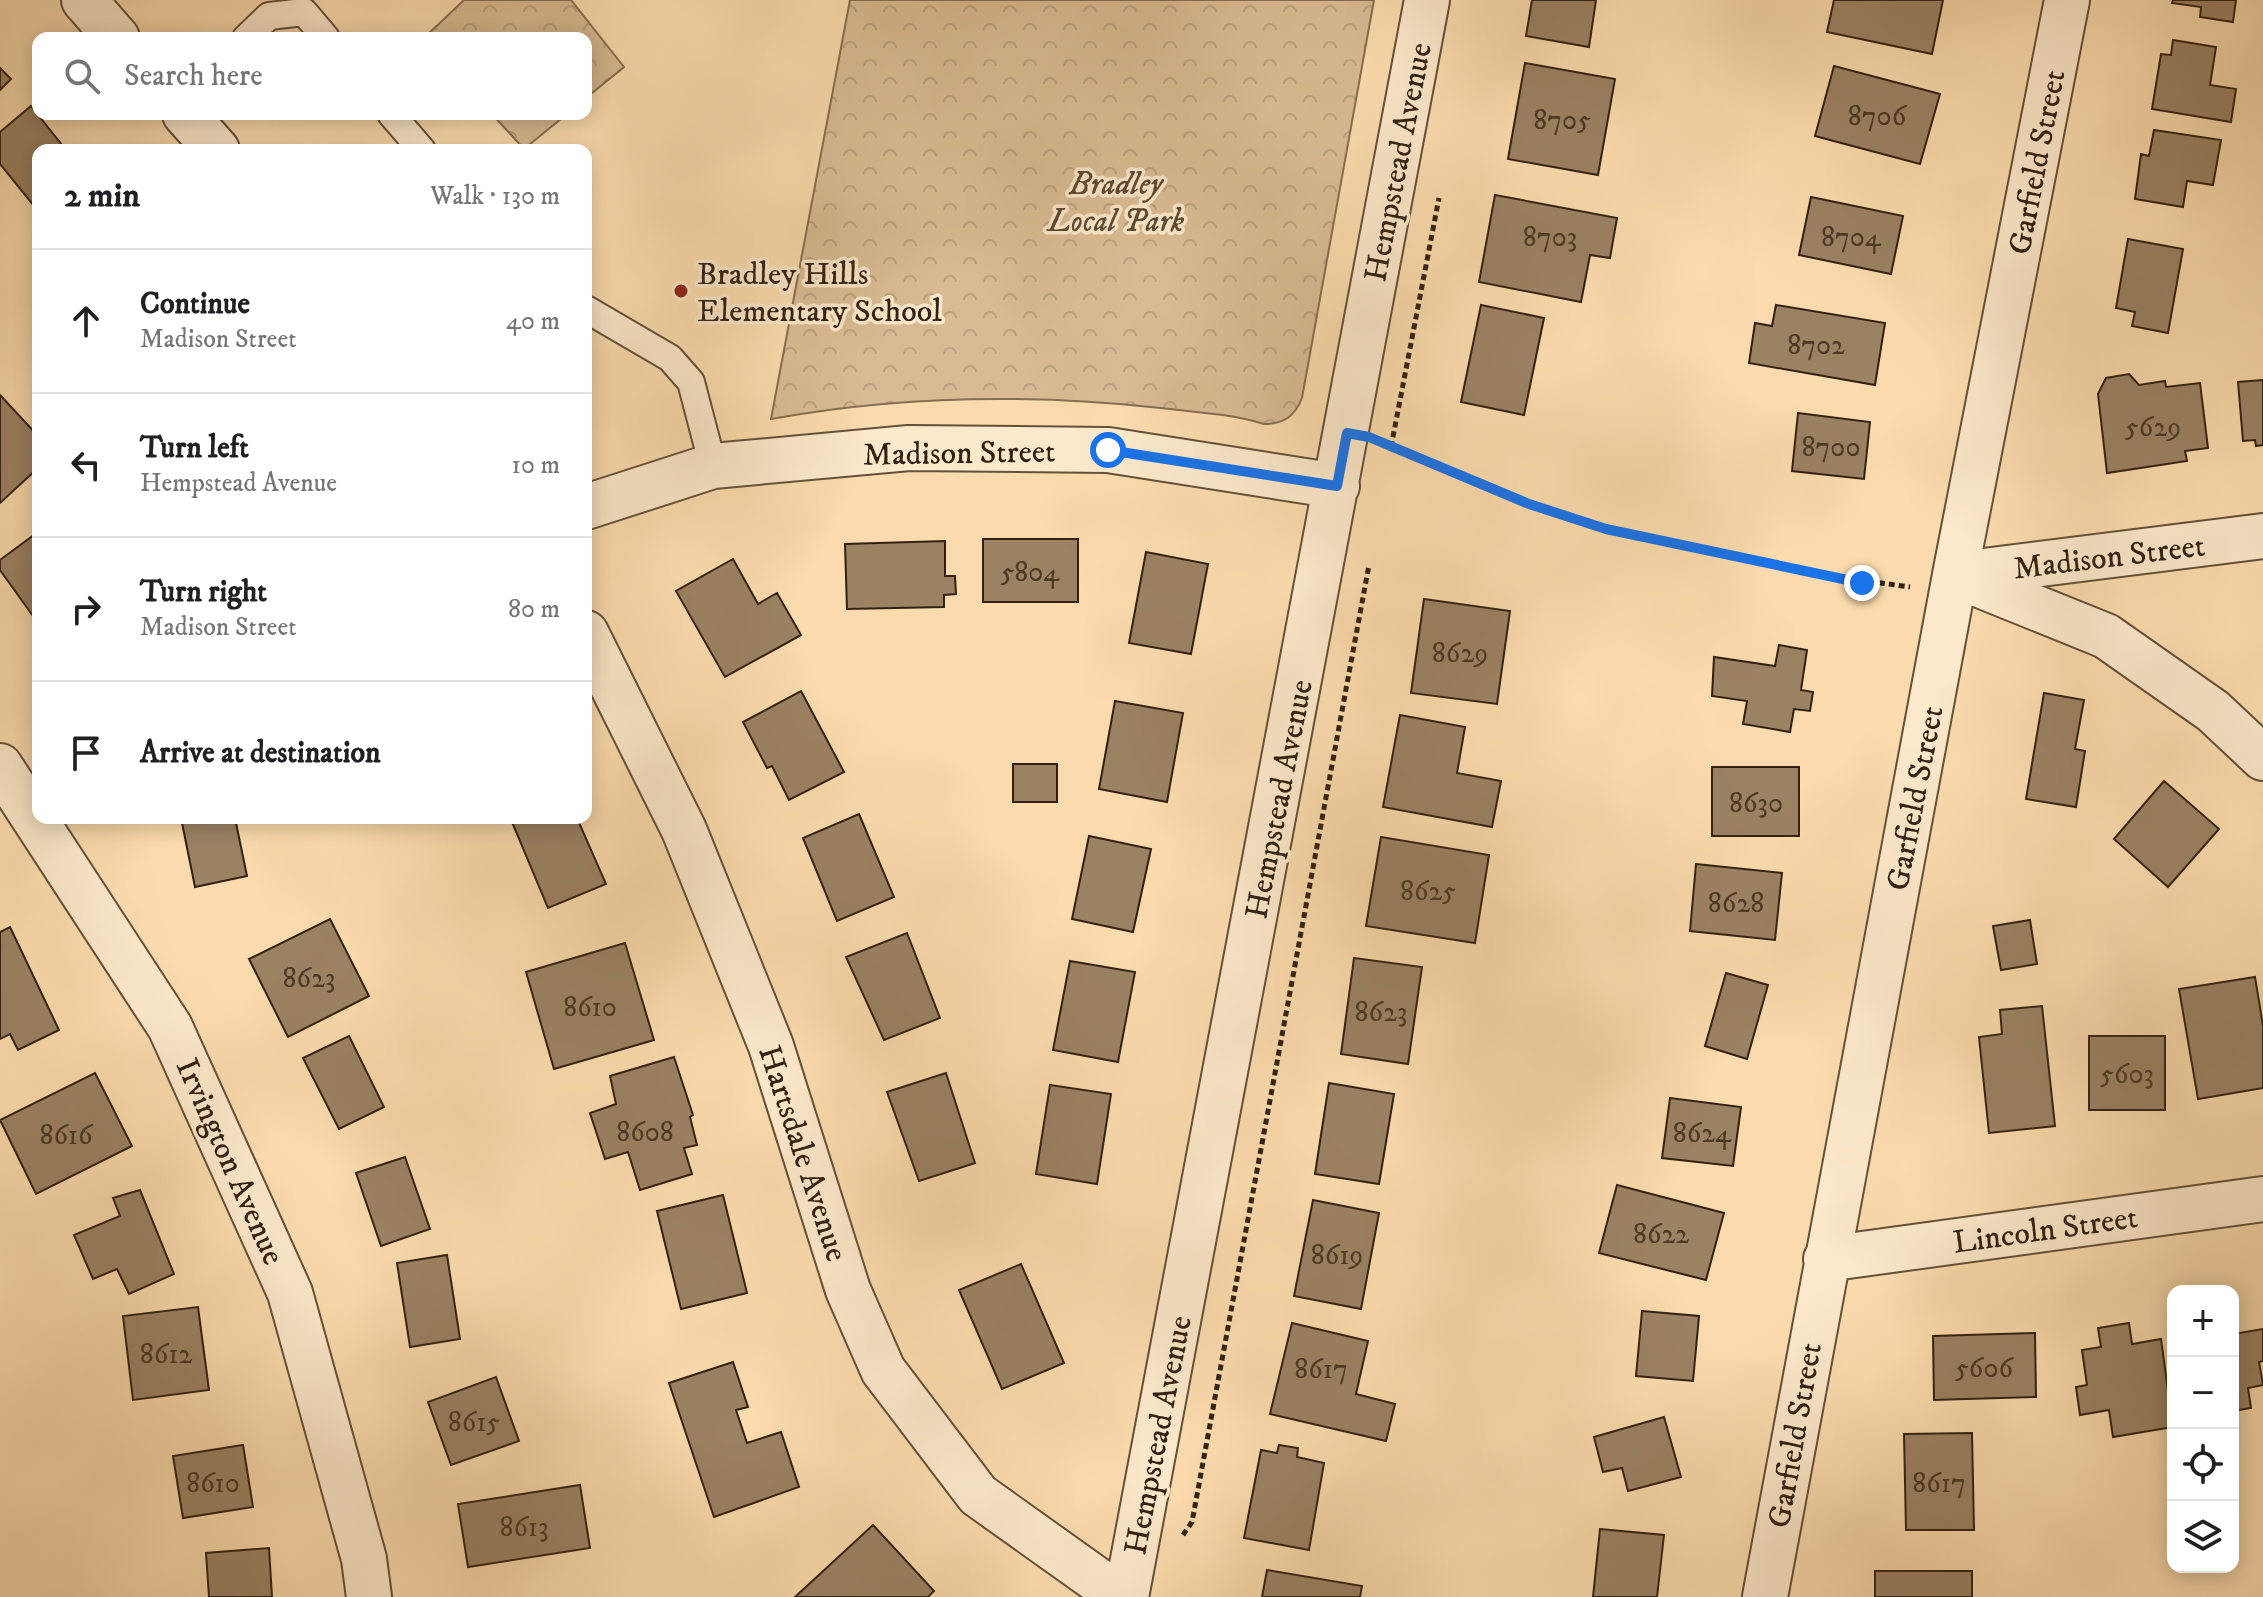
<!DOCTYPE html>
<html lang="en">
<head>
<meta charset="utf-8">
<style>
	:root { --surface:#fff; --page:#f6f6f6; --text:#202124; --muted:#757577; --line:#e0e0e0 }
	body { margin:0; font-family:"IM FELL DW Pica",serif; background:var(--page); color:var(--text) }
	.controls { position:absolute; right:24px; bottom:24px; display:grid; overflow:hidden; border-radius:16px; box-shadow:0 4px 20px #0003 }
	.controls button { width:72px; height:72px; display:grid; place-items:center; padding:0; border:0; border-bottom:2px solid var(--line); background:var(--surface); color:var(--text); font:40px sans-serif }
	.stop { position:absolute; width:24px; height:24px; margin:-18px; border:6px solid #1a73e8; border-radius:50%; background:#fff }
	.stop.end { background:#1a73e8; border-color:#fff; box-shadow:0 2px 8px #0008 }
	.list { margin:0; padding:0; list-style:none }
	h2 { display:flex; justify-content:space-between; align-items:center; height:104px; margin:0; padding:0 32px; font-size:34px }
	h2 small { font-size:26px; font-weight:400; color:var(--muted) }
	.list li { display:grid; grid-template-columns:52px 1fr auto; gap:24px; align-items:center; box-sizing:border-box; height:144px; padding:0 32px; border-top:2px solid var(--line) }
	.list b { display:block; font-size:30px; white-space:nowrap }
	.list p { margin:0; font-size:26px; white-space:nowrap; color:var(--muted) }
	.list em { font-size:26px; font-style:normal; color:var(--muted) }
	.icon { flex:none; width:44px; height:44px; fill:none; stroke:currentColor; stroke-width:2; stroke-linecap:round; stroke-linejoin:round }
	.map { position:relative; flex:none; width:2263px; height:1597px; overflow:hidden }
	.search { position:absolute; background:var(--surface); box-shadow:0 4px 20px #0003; left:32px; top:32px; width:560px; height:88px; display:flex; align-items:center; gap:20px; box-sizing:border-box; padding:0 28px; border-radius:16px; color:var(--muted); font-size:30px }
	.panel { position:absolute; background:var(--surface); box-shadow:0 4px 20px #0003; left:32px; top:144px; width:560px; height:680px; border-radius:16px }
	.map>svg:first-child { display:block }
	.park { fill:url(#park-crowns); stroke:#866e52; stroke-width:2 }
	.building { fill:#9b8263; stroke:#322112; stroke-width:2 }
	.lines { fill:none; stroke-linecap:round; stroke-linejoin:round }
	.lane-casing { stroke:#645039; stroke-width:30 }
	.street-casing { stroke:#645039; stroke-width:48 }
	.path { stroke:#322112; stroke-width:5; stroke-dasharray:6 4; stroke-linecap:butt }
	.lane { stroke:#fce8ca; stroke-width:26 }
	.street { stroke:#fce8ca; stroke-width:44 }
	.route { stroke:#1a73e8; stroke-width:10 }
	.poi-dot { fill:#8f2418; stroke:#fce8ca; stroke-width:3 }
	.labels { text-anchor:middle; stroke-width:7; stroke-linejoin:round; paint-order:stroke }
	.number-label { font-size:28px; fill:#4c3926 }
	.street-label { font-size:32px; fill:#322112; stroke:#fce8ca }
	.park-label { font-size:32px; font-style:italic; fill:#5c4832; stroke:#fce8ca }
	.poi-label { font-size:32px; fill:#322112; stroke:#fce8ca; text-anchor:start }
</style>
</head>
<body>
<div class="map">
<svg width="2263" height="1597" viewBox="0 0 2263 1597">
	<defs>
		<pattern id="park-crowns" width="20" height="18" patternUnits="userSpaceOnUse" patternTransform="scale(2)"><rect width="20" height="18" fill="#d9bb93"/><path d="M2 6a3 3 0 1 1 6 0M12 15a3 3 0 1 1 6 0" fill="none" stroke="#bba07e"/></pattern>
	</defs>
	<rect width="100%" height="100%" fill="#fbdbad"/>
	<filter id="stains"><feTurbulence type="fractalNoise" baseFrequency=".0025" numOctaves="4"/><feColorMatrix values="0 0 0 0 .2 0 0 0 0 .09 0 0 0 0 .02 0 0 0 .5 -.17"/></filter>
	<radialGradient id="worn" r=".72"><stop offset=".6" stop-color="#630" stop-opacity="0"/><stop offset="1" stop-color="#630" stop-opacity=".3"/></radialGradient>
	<!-- park -->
	<path class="park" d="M464 0H571L624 67 586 98V38H424Z
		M850 0H1374L1302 398C1295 416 1284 424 1264 424 1232 414 1195 412 1161 408 1033 394 898 396 771 419Z
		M492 114H567L524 149Z"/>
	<!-- building -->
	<path class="building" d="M1532 0H1596L1589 47 1526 36Z
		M1834 0H1943L1932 54 1827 32Z
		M2173 0H2236L2233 22 2200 17 2201 7 2172 3Z
		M2173 40 2216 47 2210 85 2236 89 2231 122 2152 109 2161 54 2171 55Z
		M1525 63 1615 79 1598 175 1508 159Z
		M1834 66 1940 94 1920 164 1815 136Z
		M0 68 11 79 0 90Z
		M31 106 66 150H38V211L0 164V132Z
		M2154 130 2221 140 2213 185 2187 181 2183 207 2135 199 2141 154 2149 156Z
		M1495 195 1617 218 1610 258 1590 255 1581 302 1479 282Z
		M1811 197 1903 216 1891 274 1799 255Z
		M2128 239 2183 249 2168 333 2132 326 2135 312 2116 308Z
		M1481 305 1544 318 1524 415 1461 402Z
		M1776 305 1885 323 1875 385 1749 363 1755 323 1772 326Z
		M2129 374 2139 385 2165 381 2166 387 2200 383 2208 448 2185 451 2187 461 2107 473 2098 394 2106 378Z
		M2263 380V445L2256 446 2255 440 2243 441 2238 382Z
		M0 395 38 436V468L0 503Z
		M1798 413 1870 422 1864 479 1792 471Z
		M38 532V623L0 570V560Z
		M983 539H1078V602H983Z
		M945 541V576H955L956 594 944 595V607L847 609 845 544Z
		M1146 552 1208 564 1191 654 1129 643Z
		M733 559 758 604 777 593 801 635 725 677 676 591Z
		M1424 599 1510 611 1497 704 1411 693Z
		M1779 645 1807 650 1801 690 1813 692 1810 711 1794 709 1790 732 1743 724 1747 701 1712 696 1714 657 1775 666Z
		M801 691 844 772 789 800 772 766 767 768 743 722Z
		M2044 693 2084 700 2075 749 2085 751 2076 807 2026 799Z
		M1115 701 1183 713 1167 802 1099 789Z
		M1400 715 1465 727 1457 773 1501 781 1492 827 1383 807Z
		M1013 764H1057V802H1013Z
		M1712 767H1799V836H1712Z
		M2164 781 2219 829 2168 887 2114 839Z
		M859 814 894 897 837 921 803 838Z
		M181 818H235L247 876 195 887Z
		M522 818H577L606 884 548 908 512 822Z
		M1089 836 1151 849 1133 932 1072 919Z
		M1381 837 1489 855 1475 943 1366 926Z
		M1696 864 1782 873 1775 940 1690 931Z
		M330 919 369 996 288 1037 249 959Z
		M2030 920 2037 964 2001 970 1993 926Z
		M10 927 59 1030 18 1050 10 1034 0 1039V932Z
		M907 933 940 1018 884 1040 846 957Z
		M625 943 654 1040 554 1069 526 972Z
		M1354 958 1422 967 1408 1064 1341 1054Z
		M1070 961 1135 972 1118 1062 1053 1050Z
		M1726 973 1768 985 1747 1059 1705 1046Z
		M2255 977 2263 1026V1088L2198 1099 2179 989Z
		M2042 1006 2055 1126 1989 1133 1979 1037 2002 1034 2000 1010Z
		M349 1036 384 1107 339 1129 303 1058Z
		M2089 1036H2165V1110H2089Z
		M674 1057 693 1115 690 1117 697 1145 684 1148 692 1174 640 1190 628 1152 605 1159 590 1113 616 1104 610 1076Z
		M95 1073 132 1146 36 1194 0 1120Z
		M946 1073 975 1163 919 1181 887 1092Z
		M1329 1083 1394 1094 1379 1184 1315 1174Z
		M1050 1085 1111 1094 1097 1184 1036 1174Z
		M1670 1098 1741 1107 1733 1166 1662 1158Z
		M405 1157 430 1229 381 1246 356 1173Z
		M1617 1185 1724 1213 1706 1280 1599 1253Z
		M140 1190 174 1274 129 1294 117 1269 93 1279 74 1235 120 1216 113 1198Z
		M723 1195 747 1293 681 1309 657 1211Z
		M1313 1200 1379 1213 1361 1309 1294 1296Z
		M447 1255 460 1339 410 1347 397 1263Z
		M1021 1264 1064 1363 1002 1389 959 1290Z
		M198 1307 209 1390 133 1400 123 1316Z
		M1642 1311 1699 1316 1693 1381 1636 1376Z
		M1292 1323 1368 1341 1356 1394 1395 1404 1386 1441 1270 1414Z
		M2129 1323 2132 1344 2161 1339 2173 1427 2113 1437 2109 1410 2080 1415 2076 1387 2087 1385 2082 1350 2101 1347 2098 1328Z
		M2263 1329V1361L2259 1362 2263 1385 2248 1388 2251 1408 2233 1411V1334Z
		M2035 1333 2036 1397 1934 1400 1933 1336Z
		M733 1362 748 1407 736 1410 747 1443 781 1432 799 1487 714 1517 669 1383Z
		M496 1377 519 1441 451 1465 428 1402Z
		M1664 1417 1681 1477 1628 1491 1622 1468 1603 1472 1594 1437Z
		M1972 1433 1974 1530H1906L1904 1434Z
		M243 1445 253 1507 183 1518 173 1456Z
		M1279 1445 1298 1448 1297 1457 1324 1463 1309 1550 1244 1538 1261 1450 1277 1453Z
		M580 1485 590 1548 468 1567 458 1504Z
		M873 1525 934 1591 928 1597H795Z
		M1600 1529 1664 1535 1657 1597H1593Z
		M269 1548 272 1597H209L206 1553Z
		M1267 1570 1362 1586 1360 1597H1262Z
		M1875 1571H1972V1597H1875Z"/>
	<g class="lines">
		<defs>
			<path id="lane" d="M246 38 269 16 304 12 326 38
				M391 114 422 150
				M586 309 670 358 691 382 713 466"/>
			<path id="street" d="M84 0 117 38
				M185 114 217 150
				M586 507 713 466 909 448 1108 450 1337 486
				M1960 574 2263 536
				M1955 575 2106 636 2213 711 2263 758
				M586 633 684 830 771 1046 848 1290 883 1370 978 1495 1121 1597
				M0 766 170 1027 290 1293 364 1559 369 1597
				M1826 1259 2263 1199
				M1126 1597 1427 0
				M1765 1597 1955 575 2067 0"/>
		</defs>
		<!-- lane casing -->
		<use href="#lane" class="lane-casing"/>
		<!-- street casing -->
		<use href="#street" class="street-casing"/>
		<!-- path -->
		<path class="path" d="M1391 447 1439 198
			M1389 448 1529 504 1606 529 1809 573 1910 587
			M1183 1535 1192 1522 1369 565"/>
		<!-- lane -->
		<use href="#lane" class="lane"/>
		<!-- street -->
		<use href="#street" class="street"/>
	</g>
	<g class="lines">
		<!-- route -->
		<path class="route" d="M1108 450 1337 486 1347 433 1369 437 1529 504 1606 529 1862 583"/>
	</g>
	<!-- markers -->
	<circle class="poi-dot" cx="681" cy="291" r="8"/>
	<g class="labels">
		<!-- number labels -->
		<g class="number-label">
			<text x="1877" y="125">8706</text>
			<text x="1562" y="129">8705</text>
			<text x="1550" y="246">8703</text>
			<text x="1851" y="246">8704</text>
			<text x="1816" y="354">8702</text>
			<text x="2153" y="436">5629</text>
			<text x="1831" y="456">8700</text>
			<text x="1030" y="581">5804</text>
			<text x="1460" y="662">8629</text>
			<text x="1756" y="812">8630</text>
			<text x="1428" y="900">8625</text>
			<text x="1736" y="912">8628</text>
			<text x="309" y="987">8623</text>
			<text x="590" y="1016">8610</text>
			<text x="1381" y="1021">8623</text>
			<text x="2127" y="1083">5603</text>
			<text x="645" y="1141">8608</text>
			<text x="1702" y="1142">8624</text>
			<text x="66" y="1144">8616</text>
			<text x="1661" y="1243">8622</text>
			<text x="1337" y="1264">8619</text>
			<text x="166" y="1363">8612</text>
			<text x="1984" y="1377">5606</text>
			<text x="1321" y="1378">8617</text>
			<text x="474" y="1431">8615</text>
			<text x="213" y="1492">8610</text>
			<text x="1939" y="1492">8617</text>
			<text x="524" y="1536">8613</text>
		</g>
		<!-- street labels -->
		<g class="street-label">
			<text transform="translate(1397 162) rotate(-79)" y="11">Hempstead Avenue</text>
			<text transform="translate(2036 162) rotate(-79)" y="11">Garfield Street</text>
			<text transform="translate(959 452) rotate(-1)" y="11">Madison Street</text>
			<text transform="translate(2109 556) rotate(-7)" y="11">Madison Street</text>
			<text transform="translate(1914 798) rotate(-79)" y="11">Garfield Street</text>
			<text transform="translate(1278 799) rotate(-79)" y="11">Hempstead Avenue</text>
			<text transform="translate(804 1153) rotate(72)" y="11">Hartsdale Avenue</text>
			<text transform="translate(231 1161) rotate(66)" y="11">Irvington Avenue</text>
			<text transform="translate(2045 1229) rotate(-8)" y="11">Lincoln Street</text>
			<text transform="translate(1157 1435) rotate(-79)" y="11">Hempstead Avenue</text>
			<text transform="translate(1794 1435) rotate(-80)" y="11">Garfield Street</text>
		</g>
		<!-- park labels -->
		<g class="park-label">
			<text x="1116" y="194">Bradley<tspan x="1116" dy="37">Local Park</tspan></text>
		</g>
		<!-- poi labels -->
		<g class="poi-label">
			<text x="697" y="284">Bradley Hills<tspan x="697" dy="37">Elementary School</tspan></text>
		</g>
	</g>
	<rect width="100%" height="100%" filter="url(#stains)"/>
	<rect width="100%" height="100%" fill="url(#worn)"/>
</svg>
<div class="controls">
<button>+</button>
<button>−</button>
<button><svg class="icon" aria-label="locate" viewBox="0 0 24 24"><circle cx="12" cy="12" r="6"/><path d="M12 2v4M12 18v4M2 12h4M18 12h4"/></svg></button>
<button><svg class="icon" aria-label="layers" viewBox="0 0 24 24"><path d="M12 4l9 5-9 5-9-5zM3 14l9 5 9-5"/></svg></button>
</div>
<div class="stop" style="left:1108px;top:450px"></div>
<div class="stop end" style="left:1862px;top:583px"></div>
<div class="search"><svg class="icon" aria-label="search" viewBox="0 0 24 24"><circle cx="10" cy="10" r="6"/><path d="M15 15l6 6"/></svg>Search here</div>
<section class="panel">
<h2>2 min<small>Walk · 130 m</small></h2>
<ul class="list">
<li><svg class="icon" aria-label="ahead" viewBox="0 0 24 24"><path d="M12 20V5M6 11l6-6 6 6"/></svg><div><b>Continue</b><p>Madison Street</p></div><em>40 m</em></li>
<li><svg class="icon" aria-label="left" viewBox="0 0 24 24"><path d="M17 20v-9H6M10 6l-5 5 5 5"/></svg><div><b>Turn left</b><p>Hempstead Avenue</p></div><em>10 m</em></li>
<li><svg class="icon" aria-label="right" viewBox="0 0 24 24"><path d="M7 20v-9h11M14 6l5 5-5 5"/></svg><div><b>Turn right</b><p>Madison Street</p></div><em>80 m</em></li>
<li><svg class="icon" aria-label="arrive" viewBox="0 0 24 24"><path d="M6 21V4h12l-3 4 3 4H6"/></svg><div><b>Arrive at destination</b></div></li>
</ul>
</section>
</div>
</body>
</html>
